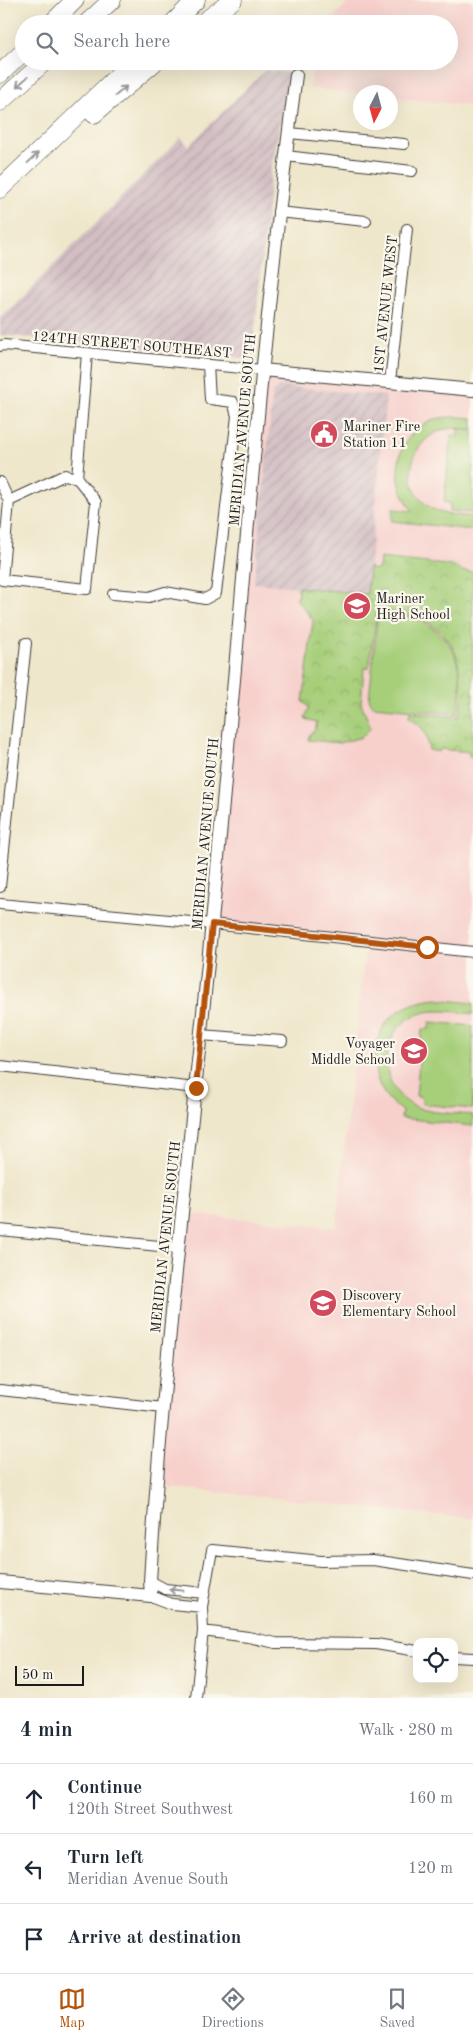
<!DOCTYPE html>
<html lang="en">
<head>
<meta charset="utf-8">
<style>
	:root { --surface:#fff; --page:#f6f6f7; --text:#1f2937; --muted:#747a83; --line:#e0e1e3; --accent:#b45309 }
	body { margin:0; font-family:"Old Standard TT",serif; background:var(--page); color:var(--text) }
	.controls { position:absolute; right:15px; bottom:15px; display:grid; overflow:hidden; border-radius:10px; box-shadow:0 5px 20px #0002 }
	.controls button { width:45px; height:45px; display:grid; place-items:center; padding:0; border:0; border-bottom:1px solid var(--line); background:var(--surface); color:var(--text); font:25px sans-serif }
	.compass { position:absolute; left:353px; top:85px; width:45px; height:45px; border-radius:50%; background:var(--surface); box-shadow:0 5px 20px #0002; rotate:186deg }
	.scale { position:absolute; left:15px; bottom:12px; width:69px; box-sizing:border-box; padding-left:5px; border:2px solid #1c1c1c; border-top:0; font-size:14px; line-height:18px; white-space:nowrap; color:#1c1c1c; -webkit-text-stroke:4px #fbf7ec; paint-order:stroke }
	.stop { position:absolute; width:15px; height:15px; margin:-11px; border:4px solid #b45309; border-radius:50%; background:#fff }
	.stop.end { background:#b45309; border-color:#fff; box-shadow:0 1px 5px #0008 }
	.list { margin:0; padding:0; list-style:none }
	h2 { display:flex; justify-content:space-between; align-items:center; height:65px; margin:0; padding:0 20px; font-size:21px }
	h2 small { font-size:16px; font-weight:400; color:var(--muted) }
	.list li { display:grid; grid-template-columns:32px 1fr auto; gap:15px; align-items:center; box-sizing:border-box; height:70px; padding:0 20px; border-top:1px solid var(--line) }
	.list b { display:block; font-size:19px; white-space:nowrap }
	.list p { margin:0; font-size:16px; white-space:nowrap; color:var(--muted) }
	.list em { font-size:16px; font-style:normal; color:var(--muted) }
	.icon { flex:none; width:28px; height:28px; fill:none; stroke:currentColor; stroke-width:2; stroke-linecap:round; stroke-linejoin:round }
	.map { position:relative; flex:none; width:473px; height:1698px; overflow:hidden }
	.search { position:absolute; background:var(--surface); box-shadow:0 5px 20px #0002; left:15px; right:15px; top:15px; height:55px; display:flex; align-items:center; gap:12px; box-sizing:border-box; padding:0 18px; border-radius:28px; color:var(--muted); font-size:19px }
	.sheet { height:275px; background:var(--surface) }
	nav { display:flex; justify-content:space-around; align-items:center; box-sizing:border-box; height:70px; border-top:1px solid var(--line); background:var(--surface); font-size:14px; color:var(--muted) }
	nav a { display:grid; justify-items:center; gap:2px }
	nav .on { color:var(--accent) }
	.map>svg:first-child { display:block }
	.built { fill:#f7d0cc }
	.industrial { fill:url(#industrial-furrows) }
	.grass { fill:#a7cf7a; stroke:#62764b }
	.park { fill:url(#park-crowns); stroke:#62764b }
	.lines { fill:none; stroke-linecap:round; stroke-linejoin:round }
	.minor-casing { stroke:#3c3a36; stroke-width:12 }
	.tertiary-casing { stroke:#3c3a36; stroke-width:14 }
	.motorway-casing { stroke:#3c3a36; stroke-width:19 }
	.minor { stroke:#fff; stroke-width:10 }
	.tertiary { stroke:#fff; stroke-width:12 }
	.motorway { stroke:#fff; stroke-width:18 }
	.oneway { stroke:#999 }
	.route { stroke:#b45309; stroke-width:6 }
	.labels { text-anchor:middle; stroke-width:4.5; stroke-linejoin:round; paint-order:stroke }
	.street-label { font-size:14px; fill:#1c1c1c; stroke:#fbf7ec }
	.poi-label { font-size:14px; fill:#1c1c1c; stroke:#fbf7ec; text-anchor:start }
</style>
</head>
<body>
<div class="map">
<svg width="473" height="1698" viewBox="0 0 473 1698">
	<defs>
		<pattern id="industrial-furrows" width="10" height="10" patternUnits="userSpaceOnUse" patternTransform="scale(1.25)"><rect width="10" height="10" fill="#d2bec3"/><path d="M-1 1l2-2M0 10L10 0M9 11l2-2" fill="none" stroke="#b4a3a7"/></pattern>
		<pattern id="park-crowns" width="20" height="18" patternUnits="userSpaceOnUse" patternTransform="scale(1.25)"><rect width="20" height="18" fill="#a7cf7a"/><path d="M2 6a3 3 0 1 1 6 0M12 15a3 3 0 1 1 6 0" fill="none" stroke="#8fb169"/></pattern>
	</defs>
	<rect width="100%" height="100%" fill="#fbf7ec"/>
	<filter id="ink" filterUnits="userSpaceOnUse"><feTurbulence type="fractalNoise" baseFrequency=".02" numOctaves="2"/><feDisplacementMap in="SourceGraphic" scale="10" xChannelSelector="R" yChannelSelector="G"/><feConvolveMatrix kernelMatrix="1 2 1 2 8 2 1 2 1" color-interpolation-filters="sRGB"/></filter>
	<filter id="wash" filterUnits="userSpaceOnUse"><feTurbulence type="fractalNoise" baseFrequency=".0096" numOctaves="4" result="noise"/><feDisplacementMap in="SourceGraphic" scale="20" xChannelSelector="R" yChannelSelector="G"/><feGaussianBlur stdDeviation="1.12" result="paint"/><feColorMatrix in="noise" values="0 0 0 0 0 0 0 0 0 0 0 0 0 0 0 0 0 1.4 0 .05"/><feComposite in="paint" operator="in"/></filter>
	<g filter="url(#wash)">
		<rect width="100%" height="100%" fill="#efe7cb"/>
		<!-- built -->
		<path class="built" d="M350 0H473V106L391 97 390 92 360 94 309 88 314 61H449V24H327Z
			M262 370 473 390V1519L168 1487H156L183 1213 336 1228 366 942 212 924Z"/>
		<!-- industrial -->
		<path class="industrial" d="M265 70 290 73 271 170 252 359 0 335V319L181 137 188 146Z
			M280 386 386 396 367 594 254 583 273 392Z"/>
		<!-- grass -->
		<path class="grass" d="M459 417 473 418V430C462 428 449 427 439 431 406 445 400 494 435 510 446 516 461 515 473 517V530L392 521 393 509 413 511C388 480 394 433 436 419 444 417 452 417 459 417Z
			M458 429 473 431V513L450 511V503L444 502 451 435 458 436Z
			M378 611C442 617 470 650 457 714L373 706 369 699Z
			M436 999 473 1003V1014C454 1012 430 1007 412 1017 377 1036 378 1090 416 1107 433 1114 455 1113 473 1115V1126L401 1118 402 1111C394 1105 386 1098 381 1088 368 1064 375 1026 399 1011 411 1003 422 1001 436 999Z
			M430 1022 473 1026V1109L422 1104V1097L416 1096 422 1029H429Z"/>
		<!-- park -->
		<path class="park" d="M380 558 455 566 462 571 473 572V757L469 756V752L440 749 439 752 429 750C426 733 425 727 409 718L410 712 458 717C463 706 462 690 460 678 459 668 458 657 453 648 439 620 406 611 377 611L369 668H364L361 703 371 728 362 737 339 743 308 740 310 734 315 730 317 722 305 719 309 707 303 702 313 620 297 600 298 587 367 594 369 567 374 570 379 568Z"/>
	</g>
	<g filter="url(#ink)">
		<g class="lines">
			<defs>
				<path id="minor" d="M289 133 404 144
					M286 156 412 171
					M278 212 366 221
					M0 346 4 345 262 370
					M208 365 210 399 233 402 237 416 227 499 250 502
					M390 382 407 229
					M77 478 65 475 9 501 2 580 87 589 96 502 77 478 87 353
					M0 482 9 501
					M113 594 149 597 165 592 205 599 216 593 227 499
					M0 887 26 643
					M0 904 212 924 473 952
					M200 1035 282 1041
					M0 1066 196 1088
					M0 1230 179 1248
					M0 1390 163 1408
					M150 1581 165 1589 204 1593
					M151 1596 172 1604 202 1607
					M203 1631 248 1637 276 1643 376 1644 417 1651
					M454 1657 473 1658
					M196 1698 203 1631 202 1607 212 1550 321 1561 373 1560 473 1575"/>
				<path id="tertiary" d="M262 370 473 390
					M0 1582 151 1596 150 1581C163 1361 191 1142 212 922 239 640 259 356 296 75"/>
				<path id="motorway" d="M51 24 75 0
					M86 24 112 0
					M172 24 196 0
					M201 24 233 0
					M0 74 24 51
					M0 102 45 61
					M94 114 156 61
					M0 189 133 61"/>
			</defs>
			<!-- minor casing -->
			<use href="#minor" class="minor-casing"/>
			<!-- tertiary casing -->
			<use href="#tertiary" class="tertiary-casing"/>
			<!-- motorway casing -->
			<use href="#motorway" class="motorway-casing"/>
			<!-- minor -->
			<use href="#minor" class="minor"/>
			<!-- tertiary -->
			<use href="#tertiary" class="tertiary"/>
			<!-- motorway -->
			<use href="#motorway" class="motorway"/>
		</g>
		<!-- one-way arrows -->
		<defs><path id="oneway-shaft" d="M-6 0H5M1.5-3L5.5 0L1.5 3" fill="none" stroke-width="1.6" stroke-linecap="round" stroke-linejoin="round" transform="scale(1.25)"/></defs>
		<g class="oneway">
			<use href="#oneway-shaft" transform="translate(22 82) rotate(138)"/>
			<use href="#oneway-shaft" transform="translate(121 91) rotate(-41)"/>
			<use href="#oneway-shaft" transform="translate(33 158) rotate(-43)"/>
			<use href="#oneway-shaft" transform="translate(176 1590) rotate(-174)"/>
		</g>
	</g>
	<g class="lines" filter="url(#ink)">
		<!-- route -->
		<path class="route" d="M196 1088 212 924 427 947"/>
	</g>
	<!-- icons -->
	<defs>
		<symbol id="civic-disc" viewBox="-11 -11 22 22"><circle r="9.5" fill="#d1495b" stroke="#fbf7ec"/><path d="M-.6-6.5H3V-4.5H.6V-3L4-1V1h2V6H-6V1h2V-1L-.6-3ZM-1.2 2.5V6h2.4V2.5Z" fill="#fff"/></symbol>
		<symbol id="school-disc" viewBox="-11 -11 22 22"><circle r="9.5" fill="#d1495b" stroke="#fbf7ec"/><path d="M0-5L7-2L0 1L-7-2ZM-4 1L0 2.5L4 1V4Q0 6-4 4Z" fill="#fff"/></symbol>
	</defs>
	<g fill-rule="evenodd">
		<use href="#civic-disc" x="308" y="418" width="32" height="32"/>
		<use href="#school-disc" x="341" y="590" width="32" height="32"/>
		<use href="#school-disc" x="398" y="1035" width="32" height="32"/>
		<use href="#school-disc" x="307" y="1287" width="32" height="32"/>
	</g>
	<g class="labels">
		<!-- street labels -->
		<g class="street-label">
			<text transform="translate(385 304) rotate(-84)" y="5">1ST AVENUE WEST</text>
			<text transform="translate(132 344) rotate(5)" y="5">124TH STREET SOUTHEAST</text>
			<text transform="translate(242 430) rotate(-85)" y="5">MERIDIAN AVENUE SOUTH</text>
			<text transform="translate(205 834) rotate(-85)" y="5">MERIDIAN AVENUE SOUTH</text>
			<text transform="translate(165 1237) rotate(-84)" y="5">MERIDIAN AVENUE SOUTH</text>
		</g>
		<!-- poi labels -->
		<g class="poi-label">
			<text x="343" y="431">Mariner Fire<tspan x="343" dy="16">Station 11</tspan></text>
			<text x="376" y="603">Mariner<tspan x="376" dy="16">High School</tspan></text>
			<text x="395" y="1048" text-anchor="end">Voyager<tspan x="395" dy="16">Middle School</tspan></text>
			<text x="342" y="1300">Discovery<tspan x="342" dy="16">Elementary School</tspan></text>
		</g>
	</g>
</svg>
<div class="controls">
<button><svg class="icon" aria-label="locate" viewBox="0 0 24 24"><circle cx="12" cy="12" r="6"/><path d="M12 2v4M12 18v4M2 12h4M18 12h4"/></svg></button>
</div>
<svg class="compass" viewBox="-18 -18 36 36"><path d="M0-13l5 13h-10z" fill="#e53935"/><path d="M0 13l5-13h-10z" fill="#747a83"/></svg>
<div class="scale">50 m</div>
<div class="stop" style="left:427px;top:947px"></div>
<div class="stop end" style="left:196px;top:1088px"></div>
<div class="search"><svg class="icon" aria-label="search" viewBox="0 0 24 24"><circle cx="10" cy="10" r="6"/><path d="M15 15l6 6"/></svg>Search here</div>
</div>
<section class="sheet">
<h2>4 min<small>Walk · 280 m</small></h2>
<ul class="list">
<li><svg class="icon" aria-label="ahead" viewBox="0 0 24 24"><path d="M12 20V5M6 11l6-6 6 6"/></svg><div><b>Continue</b><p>120th Street Southwest</p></div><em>160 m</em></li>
<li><svg class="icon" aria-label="left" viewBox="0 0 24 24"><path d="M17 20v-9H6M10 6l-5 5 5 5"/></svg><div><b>Turn left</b><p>Meridian Avenue South</p></div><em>120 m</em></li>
<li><svg class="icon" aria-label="arrive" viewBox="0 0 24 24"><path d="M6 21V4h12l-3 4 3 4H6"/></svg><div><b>Arrive at destination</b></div></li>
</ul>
</section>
<nav>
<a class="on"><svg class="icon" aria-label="map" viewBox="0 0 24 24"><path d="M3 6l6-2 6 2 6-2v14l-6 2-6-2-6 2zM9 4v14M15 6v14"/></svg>Map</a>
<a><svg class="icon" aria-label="directions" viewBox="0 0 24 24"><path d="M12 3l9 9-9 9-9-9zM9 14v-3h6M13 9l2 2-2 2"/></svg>Directions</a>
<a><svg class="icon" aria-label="saved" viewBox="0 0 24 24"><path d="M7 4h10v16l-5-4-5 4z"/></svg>Saved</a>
</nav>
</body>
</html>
